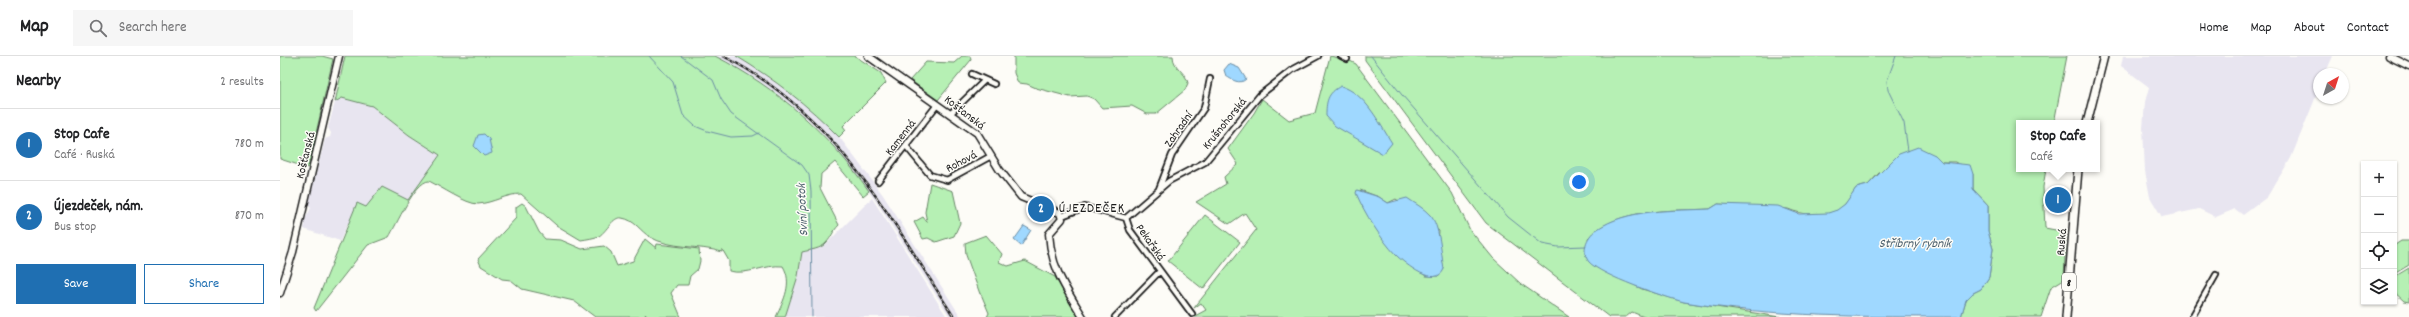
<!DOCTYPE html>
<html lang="en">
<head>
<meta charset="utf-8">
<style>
	:root { --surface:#fff; --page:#f6f6f6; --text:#202124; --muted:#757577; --line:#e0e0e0; --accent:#1f6fb2 }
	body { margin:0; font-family:Dekko,sans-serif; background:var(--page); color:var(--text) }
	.controls { position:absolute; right:12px; bottom:12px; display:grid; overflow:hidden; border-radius:0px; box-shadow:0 1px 3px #0004 }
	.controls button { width:36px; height:36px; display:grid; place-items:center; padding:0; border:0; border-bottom:1px solid var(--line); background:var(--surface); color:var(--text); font:20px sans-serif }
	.compass { position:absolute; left:2033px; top:12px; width:36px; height:36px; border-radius:50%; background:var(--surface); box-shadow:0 1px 3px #0004; rotate:39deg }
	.you { position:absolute; left:1299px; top:126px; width:14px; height:14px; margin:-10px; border:3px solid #fff; border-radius:50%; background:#1a73e8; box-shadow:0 0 0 6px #1a73e833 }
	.badge { display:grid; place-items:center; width:26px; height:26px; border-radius:50%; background:var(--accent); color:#fff; font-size:13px; font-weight:700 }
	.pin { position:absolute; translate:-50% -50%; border:2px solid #fff; box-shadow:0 1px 4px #0006 }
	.popup { position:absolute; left:1736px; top:64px; width:84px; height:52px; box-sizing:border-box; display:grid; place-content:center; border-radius:0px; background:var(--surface); filter:drop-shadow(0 1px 3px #0005); font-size:13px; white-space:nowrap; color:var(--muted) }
	.popup b { font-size:15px; color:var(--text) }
	.popup::after { content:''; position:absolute; left:50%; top:100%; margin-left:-8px; border:8px solid transparent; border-top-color:var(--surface) }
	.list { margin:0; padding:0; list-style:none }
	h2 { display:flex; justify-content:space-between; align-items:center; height:52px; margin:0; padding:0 16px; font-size:17px }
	h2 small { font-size:13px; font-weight:400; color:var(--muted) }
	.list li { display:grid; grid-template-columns:26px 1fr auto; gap:12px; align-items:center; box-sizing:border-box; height:72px; padding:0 16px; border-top:1px solid var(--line) }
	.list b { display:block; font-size:15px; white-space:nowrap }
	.list p { margin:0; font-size:13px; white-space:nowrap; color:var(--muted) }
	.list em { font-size:13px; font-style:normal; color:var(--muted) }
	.actions { display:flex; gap:8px; padding:12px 16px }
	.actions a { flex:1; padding:9px 0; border:1px solid var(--accent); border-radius:0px; text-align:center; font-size:14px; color:var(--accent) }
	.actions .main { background:var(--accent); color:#fff }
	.icon { flex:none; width:22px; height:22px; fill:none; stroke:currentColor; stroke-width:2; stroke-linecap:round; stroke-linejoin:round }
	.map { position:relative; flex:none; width:2129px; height:261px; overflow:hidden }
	header { display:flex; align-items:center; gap:24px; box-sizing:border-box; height:56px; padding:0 20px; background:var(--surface); border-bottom:1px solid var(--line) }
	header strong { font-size:19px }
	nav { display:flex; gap:22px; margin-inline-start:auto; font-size:14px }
	.search { width:280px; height:36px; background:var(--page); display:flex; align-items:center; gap:10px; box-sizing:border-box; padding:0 14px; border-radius:0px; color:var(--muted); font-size:15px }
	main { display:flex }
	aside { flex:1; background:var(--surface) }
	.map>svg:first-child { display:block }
	.built { fill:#e8e5f0 }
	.green { fill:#b6f0b4; stroke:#698668; fill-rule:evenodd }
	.water { fill:#9fd8ff; stroke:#6b8da4 }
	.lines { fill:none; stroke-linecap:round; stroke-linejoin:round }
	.stream { stroke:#6b8da4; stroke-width:1 }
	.street-casing { stroke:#1c1c1c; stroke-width:8 }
	.secondary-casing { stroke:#1c1c1c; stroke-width:9 }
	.primary-casing { stroke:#1c1c1c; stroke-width:10 }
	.street { stroke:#fdfcf7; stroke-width:4.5 }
	.secondary { stroke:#fdfcf7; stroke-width:6 }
	.primary { stroke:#fdfcf7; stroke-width:7 }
	.rail-casing { stroke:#1c1c1c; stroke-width:2.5 }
	.rail { stroke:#fdfcf7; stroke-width:1; stroke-dasharray:3; stroke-linecap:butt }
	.labels { text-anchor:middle; stroke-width:3; stroke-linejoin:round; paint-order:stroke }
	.shield { fill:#fdfcf7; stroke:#605f5e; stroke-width:1 }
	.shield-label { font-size:11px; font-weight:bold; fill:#1c1c1c }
	.street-label { font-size:12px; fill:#1c1c1c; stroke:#fdfcf7 }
	.water-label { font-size:13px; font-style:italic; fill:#4a5e6b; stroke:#fdfcf7 }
	.quarter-label { font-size:14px; letter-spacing:1px; fill:#1c1c1c; stroke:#fdfcf7 }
</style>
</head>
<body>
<header>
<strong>Map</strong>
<div class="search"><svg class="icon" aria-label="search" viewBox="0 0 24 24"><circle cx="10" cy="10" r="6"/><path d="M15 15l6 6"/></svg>Search here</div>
<nav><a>Home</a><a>Map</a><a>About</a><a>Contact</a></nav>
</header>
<main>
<aside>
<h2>Nearby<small>2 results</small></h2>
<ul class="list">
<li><span class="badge">1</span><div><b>Stop Cafe</b><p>Café · Ruská</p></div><em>780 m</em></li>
<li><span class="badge">2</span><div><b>Újezdeček, nám.</b><p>Bus stop</p></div><em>870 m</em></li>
</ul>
<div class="actions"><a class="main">Save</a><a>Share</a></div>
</aside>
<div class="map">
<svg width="2129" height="261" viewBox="0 0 2129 261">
	<rect width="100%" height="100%" fill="#fdfcf7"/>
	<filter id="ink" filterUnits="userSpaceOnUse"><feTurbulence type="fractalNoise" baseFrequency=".025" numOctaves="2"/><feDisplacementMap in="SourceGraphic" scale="8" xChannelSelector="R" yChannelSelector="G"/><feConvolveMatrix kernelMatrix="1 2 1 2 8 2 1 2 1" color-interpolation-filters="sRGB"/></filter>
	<g filter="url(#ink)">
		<!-- built -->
		<path class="built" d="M435 0H456L477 13 506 33 537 59 560 82 603 139 681 261H670L595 144 553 89 531 66 501 41 472 21Z
			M1843 0H2053L2045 18H2039V33L2011 102 1987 141 1963 159 1955 153 1936 161 1919 153 1882 161 1870 141 1865 115 1863 72 1865 46 1869 31 1841 10Z
			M62 42 92 50 129 79 160 99 128 144 86 151 67 169 60 185 24 173 25 168 23 167 31 152 28 149 45 83 50 81 51 77 48 72 55 46Z
			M592 142 667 261H505L518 220 522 196 541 191 547 187Z"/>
		<!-- green -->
		<path class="green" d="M0 0H42L53 3 28 112 0 103Z
			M65 0H435C498 32 549 78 589 135L583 140 555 106 541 118 540 132 559 169C552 176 552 181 546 187 541 193 530 194 522 196L518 220 505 261H496C504 244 513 227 503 210 485 208 467 220 449 215V205L442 193V196C419 189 390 193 370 181 360 175 355 164 342 162 333 160 327 175 319 180 314 182 307 183 301 184L276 169 241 138C226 138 213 147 198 148 186 148 161 131 149 125 135 125 116 170 109 181L88 189 36 255 34 252 77 147 86 151 102 131 128 144 160 99 129 79 92 50 62 42 55 46Z
			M456 0H575L601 17 606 27 563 70 566 74 559 81C528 49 494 23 456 0Z
			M682 0H690L691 4 658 44 630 24 646 6 674 7Z
			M734 0H893C893 12 906 16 908 27L905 34 876 58H867L852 50 822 52 814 43 807 40 790 41 756 32 747 28 738 27 734 17Z
			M1050 0 1068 4 1076 8 1172 137 1190 174 1213 202 1241 228 1289 261H913L926 254 921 247 914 252 976 174 965 157 949 168 916 146 946 128 944 121 958 108 948 93 974 57 982 43 1009 64 1035 57ZM1080 134 1099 141 1108 147 1116 143 1159 175 1158 185 1164 213 1158 220H1146L1116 199Z
			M1085 0H1787L1774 67H1739V113H1766L1763 131 1765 172 1786 176 1784 223 1771 231 1761 261H1681L1686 244 1693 237 1701 233 1709 221 1713 193 1708 175V149L1693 133V118L1675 106H1662L1655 99 1599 117 1588 129 1576 132C1571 140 1566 149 1558 154 1545 161 1521 159 1508 153L1438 148 1430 153C1392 155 1337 151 1308 182L1316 211 1362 233 1404 246 1500 261H1364L1352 256 1346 261H1329L1206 167 1085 4Z
			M650 127 673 135 680 167 674 180 656 186 648 182 643 183 634 166 643 161 647 166 645 156Z
			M242 147 246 150 259 176 265 183 281 184 302 193 324 190 331 196 337 210 353 205 365 183 376 192 377 188 419 193 420 205 418 213 410 220 408 229H397L391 237 401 261H368L365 258 367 261H315L294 245 242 233 231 224 222 223 201 210 198 203 236 162V151Z
			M925 159 960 186 923 233 888 205Z
			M706 179 722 198 719 206 728 210 745 205 775 221 799 261H707L709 257 701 238H700L686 199 685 187Z
			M2121 185H2129V209L2114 218V192L2115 189Z
			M2129 212V246L2124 245 2114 236V221Z"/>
		<!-- water -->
		<path class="water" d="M949 8 959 12 966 23C960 29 952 24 946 20L944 14Z
			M1061 30C1086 38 1099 67 1112 87L1103 98 1055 70 1046 60C1046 46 1047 37 1061 30Z
			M204 78 209 83 212 97 204 100 194 90 198 79Z
			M1638 91 1655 99 1662 106 1690 109 1693 118V133L1708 149V175L1713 193 1709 221 1701 233 1693 237 1686 244 1681 261C1589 261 1494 261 1404 246 1384 241 1322 220 1309 206 1301 196 1306 181 1316 174 1347 152 1394 155 1430 153L1438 148 1498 150 1519 158 1548 157 1557 154 1565 148 1576 132 1588 129 1619 98Z
			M1077 134 1099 141 1108 147 1127 142C1134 147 1144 152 1150 159 1160 169 1161 198 1164 213 1156 233 1125 208 1116 199 1100 182 1085 158 1076 137Z
			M744 170 751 174 741 190 734 184Z"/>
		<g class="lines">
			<!-- stream -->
			<path class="stream" d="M369 0 393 26 403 59 415 70 427 75 451 81 473 80 479 77
				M401 0 433 24 441 43 451 58 522 109 529 119 531 135 532 261
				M1091 0 1122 39 1228 161 1262 188 1278 191 1306 190
				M1616 0 1607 25 1608 34 1624 67 1628 95"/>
			<defs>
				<path id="street" d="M1061 0 1067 3
					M692 18 714 28
					M670 58 705 24
					M626 90 650 119 667 124 711 100
					M598 125 657 49
					M879 133 892 99 924 52 930 23
					M782 160 805 151 846 162 850 174 912 258
					M846 162 889 125 925 106 980 39 1012 14 1038 0
					M835 261 880 215
					M1912 261 1936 219"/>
				<path id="secondary" d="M588 0 697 77 719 113 741 141 780 157 782 163 769 178C771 212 786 233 803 261
					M2109 0 2129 10
					M0 237 13 196 59 0"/>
				<path id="primary" d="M1807 67 1824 0
					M1786 261 1798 113"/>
			</defs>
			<!-- street casing -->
			<use href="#street" class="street-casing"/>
			<!-- secondary casing -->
			<use href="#secondary" class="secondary-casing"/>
			<!-- primary casing -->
			<use href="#primary" class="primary-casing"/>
			<!-- street -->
			<use href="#street" class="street"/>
			<!-- secondary -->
			<use href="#secondary" class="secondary"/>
			<!-- primary -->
			<use href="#primary" class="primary"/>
			<defs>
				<path id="rail" d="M443 0C555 56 609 160 674 261"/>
			</defs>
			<!-- rail casing -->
			<use href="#rail" class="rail-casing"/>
			<!-- rail -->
			<use href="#rail" class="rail"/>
		</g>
	</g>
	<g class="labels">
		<!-- shield labels -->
		<rect class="shield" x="1782" y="217" width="14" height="18" rx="3"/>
		<g class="shield-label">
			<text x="1789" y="230">8</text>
		</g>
		<!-- street labels -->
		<g class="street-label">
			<text transform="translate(685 56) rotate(38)" y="4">Košťanská</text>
			<text transform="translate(944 67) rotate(-51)" y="4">Krušnohorská</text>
			<text transform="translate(898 73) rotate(-55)" y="4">Zahradní</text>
			<text transform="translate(620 81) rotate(-52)" y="4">Kamenná</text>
			<text transform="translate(25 99) rotate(-76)" y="4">Košťanská</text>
			<text transform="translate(681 105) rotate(-28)" y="4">Rohová</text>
			<text transform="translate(871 186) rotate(55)" y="4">Pekařská</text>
			<text transform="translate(1781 186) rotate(-85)" y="4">Ruská</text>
		</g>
		<!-- water labels -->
		<g class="water-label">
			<text transform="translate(521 154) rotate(-93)" y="5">Sviní potok</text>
			<text x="1635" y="191">Stříbrný rybník</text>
		</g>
		<!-- quarter labels -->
		<g class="quarter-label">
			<text x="812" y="156">ÚJEZDEČEK</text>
		</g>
	</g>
</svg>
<div class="controls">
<button>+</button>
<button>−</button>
<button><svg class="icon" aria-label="locate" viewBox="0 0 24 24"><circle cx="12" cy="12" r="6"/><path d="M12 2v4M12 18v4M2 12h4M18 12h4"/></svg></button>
<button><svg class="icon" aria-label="layers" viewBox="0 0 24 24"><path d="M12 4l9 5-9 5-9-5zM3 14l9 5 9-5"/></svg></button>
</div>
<svg class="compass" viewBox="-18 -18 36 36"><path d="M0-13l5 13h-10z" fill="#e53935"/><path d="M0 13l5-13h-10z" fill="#757577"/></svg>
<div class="you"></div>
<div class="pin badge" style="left:1778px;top:144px">1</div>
<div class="popup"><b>Stop Cafe</b>Café</div>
<div class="pin badge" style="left:761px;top:153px">2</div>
</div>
</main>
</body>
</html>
